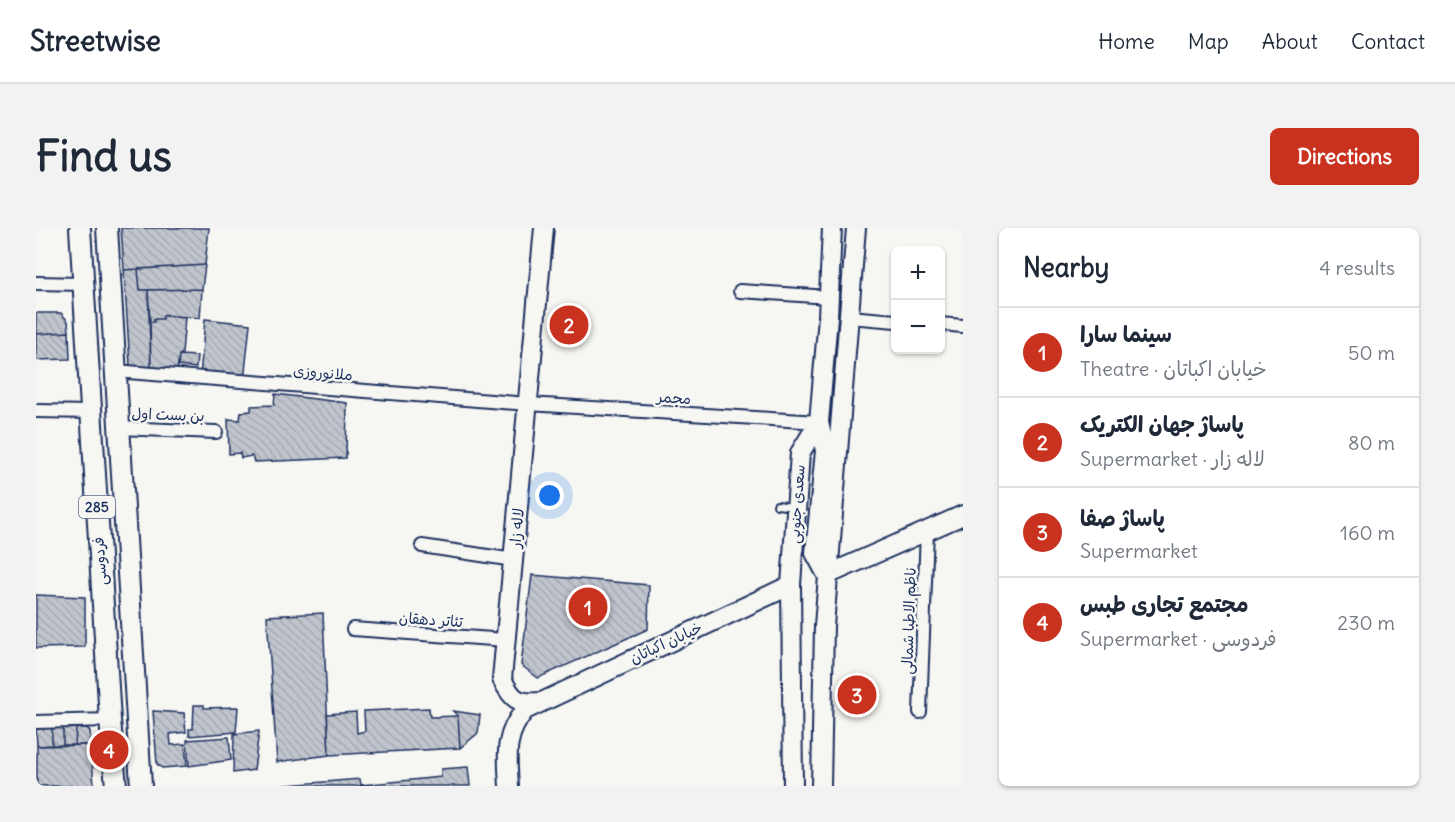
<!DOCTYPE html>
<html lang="en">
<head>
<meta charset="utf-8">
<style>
	:root { --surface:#fff; --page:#f2f2f3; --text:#1f2937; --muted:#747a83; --line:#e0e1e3; --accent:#c8321e }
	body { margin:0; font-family:Delius,"Playpen Sans Arabic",sans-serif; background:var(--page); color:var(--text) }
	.controls { position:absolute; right:18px; top:18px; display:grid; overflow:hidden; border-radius:9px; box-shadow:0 2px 4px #0004 }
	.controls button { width:54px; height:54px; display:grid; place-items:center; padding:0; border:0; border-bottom:2px solid var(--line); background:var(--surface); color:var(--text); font:30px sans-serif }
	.you { position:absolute; left:514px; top:268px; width:21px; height:21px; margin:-15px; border:4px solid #fff; border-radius:50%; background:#1a73e8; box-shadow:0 0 0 9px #1a73e833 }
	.badge { display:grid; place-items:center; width:39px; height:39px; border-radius:50%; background:var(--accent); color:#fff; font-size:20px; font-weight:700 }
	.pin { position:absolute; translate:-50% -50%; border:3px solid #fff; box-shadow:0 2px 6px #0006 }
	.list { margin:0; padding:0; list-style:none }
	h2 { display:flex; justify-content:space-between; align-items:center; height:78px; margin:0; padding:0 24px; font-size:26px }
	h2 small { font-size:20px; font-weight:400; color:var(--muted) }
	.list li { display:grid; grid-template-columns:39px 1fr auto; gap:18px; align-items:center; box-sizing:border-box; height:90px; padding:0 24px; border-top:2px solid var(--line) }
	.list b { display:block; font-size:22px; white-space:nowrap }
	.list p { margin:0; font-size:20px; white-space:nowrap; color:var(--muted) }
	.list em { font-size:20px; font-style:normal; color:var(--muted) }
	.map { position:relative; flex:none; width:927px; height:558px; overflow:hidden; border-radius:9px }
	header { display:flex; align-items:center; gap:36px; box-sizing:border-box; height:84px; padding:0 30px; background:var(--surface); border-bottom:2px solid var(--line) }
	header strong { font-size:28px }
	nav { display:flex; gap:33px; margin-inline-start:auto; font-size:21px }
	.intro { display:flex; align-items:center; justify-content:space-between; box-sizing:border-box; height:144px; padding:0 36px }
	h1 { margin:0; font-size:42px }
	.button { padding:15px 27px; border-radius:9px; background:var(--accent); color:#fff; font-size:21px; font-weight:700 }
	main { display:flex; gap:36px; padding:0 36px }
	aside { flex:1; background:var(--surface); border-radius:9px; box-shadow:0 2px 4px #0004 }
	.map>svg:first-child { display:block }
	.building { fill:url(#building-back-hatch); stroke:#1b2f5e; stroke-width:1.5 }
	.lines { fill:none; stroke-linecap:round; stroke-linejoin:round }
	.service-casing { stroke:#1b2f5e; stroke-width:10 }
	.minor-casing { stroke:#1b2f5e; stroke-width:16 }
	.secondary-casing { stroke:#1b2f5e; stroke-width:22 }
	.primary-casing { stroke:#1b2f5e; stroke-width:24 }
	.service { stroke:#f6f6f2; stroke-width:6 }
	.minor { stroke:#f6f6f2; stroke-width:12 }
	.secondary { stroke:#f6f6f2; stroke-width:18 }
	.primary { stroke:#f6f6f2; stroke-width:20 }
	.labels { text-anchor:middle; stroke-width:5; stroke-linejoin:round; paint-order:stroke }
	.shield { fill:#f6f6f2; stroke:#5d6b8a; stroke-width:1.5 }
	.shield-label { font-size:14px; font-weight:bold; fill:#1b2f5e }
	.street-label { font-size:15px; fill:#1b2f5e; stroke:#f6f6f2 }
</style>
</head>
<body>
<header>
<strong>Streetwise</strong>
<nav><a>Home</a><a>Map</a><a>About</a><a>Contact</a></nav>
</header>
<div class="intro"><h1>Find us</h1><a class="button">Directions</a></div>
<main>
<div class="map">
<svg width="927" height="558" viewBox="0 0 927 558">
	<defs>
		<pattern id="building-back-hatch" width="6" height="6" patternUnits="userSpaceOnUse" patternTransform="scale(1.5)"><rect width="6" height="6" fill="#c0c4cd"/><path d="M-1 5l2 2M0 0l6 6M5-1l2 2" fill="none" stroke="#a4a9b2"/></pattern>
	</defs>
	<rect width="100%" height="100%" fill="#f6f6f2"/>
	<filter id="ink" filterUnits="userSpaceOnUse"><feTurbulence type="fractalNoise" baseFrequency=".0167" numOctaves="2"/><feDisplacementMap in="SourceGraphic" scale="12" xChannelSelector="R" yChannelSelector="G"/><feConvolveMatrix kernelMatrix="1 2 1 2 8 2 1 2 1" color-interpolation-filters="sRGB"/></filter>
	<g filter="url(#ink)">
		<!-- building -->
		<path class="building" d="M85 0H173L169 37 88 42Z
			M169 37 166 61 104 62 102 41Z
			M102 41 104 62H112L115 140 94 138 88 42Z
			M166 61 164 90 127 87V91H118V94H114L112 62Z
			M0 85H25L32 93 33 104 0 106Z
			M127 87 149 89 146 126 143 127 141 143 115 140 114 94H118V91H127Z
			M169 91 214 96 208 153 164 149Z
			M33 104 34 131 0 132V106Z
			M143 127 161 128 160 140 142 138Z
			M239 166 311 175 310 230 218 234 216 228 205 230 204 225 193 226 192 191 204 192 205 184 215 183V178L238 177Z
			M496 347 613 357 612 401 502 450 485 437Z
			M0 367 49 369V419L0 420Z
			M287 385 293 527 241 534 231 388Z
			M158 477H168V480L202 479 200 504 153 508V501H157Z
			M393 480 394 489 422 488 424 520 293 527 291 486 320 484 321 505 329 503 328 483Z
			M117 483 148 485 150 504 134 506 135 517 149 516 151 538 126 540 121 536Z
			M417 483 444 487 442 505 424 520 422 488Z
			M0 500H16V517L1 518Z
			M16 500H27V517H16Z
			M27 500H40L39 517H27Z
			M40 500H51L54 503 55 517H39Z
			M223 503 218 542 197 545 198 506Z
			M193 509 195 532 153 538 151 512Z
			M55 517 58 558H1V518Z
			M432 539 434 558H239L324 551 325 557 405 549V541Z"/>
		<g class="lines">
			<defs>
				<path id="service" d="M741 277 758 279"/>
				<path id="minor" d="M0 55 47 56
					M704 63 793 69
					M813 89 860 93
					M904 96 927 98
					M79 143 492 176 783 194
					M0 183 55 184
					M82 200 180 204
					M386 318 478 332
					M317 401 470 412
					M884 484 891 303
					M0 494 74 492"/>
				<path id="secondary" d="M783 194 789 223 779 325 791 347
					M791 347 927 287
					M504 474C481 476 476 471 466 451L508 0
					M473 558C471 527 468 507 489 482L755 357
					M757 558 755 357 764 225 783 194 792 89 796 0
					M785 558 788 398 820 0"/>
				<path id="primary" d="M44 0 74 492 80 558
					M71 0 105 558"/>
			</defs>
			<!-- service casing -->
			<use href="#service" class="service-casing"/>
			<!-- minor casing -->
			<use href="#minor" class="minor-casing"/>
			<!-- secondary casing -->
			<use href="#secondary" class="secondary-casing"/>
			<!-- primary casing -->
			<use href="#primary" class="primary-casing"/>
			<!-- service -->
			<use href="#service" class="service"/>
			<!-- minor -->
			<use href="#minor" class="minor"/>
			<!-- secondary -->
			<use href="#secondary" class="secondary"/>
			<!-- primary -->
			<use href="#primary" class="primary"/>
		</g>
	</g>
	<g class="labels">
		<!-- shield labels -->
		<rect class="shield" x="43" y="268" width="36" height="22" rx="4.5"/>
		<g class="shield-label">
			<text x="61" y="284">285</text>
		</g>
		<!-- street labels -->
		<g class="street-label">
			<text transform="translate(287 145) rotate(5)" y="5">ملانوروزی</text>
			<text transform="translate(638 170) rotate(4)" y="5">مجمر</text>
			<text transform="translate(132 187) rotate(2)" y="5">بن بست اول</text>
			<text transform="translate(761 276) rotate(-86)" y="5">سعدی جنوبی</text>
			<text transform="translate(481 300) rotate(-85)" y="5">لاله زار</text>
			<text transform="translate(64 333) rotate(-94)" y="5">فردوسی</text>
			<text transform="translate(395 392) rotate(4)" y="5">تئاتر دهقان</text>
			<text transform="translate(873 393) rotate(-88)" y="5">ناظم الاطبا شمالی</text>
			<text transform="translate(630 415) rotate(-25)" y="5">خیابان اکباتان</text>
		</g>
	</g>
</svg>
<div class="controls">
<button>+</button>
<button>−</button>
</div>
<div class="you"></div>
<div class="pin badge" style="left:552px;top:379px">1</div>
<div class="pin badge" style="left:533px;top:97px">2</div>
<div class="pin badge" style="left:821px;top:467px">3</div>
<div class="pin badge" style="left:73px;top:522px">4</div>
</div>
<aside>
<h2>Nearby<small>4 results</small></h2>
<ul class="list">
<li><span class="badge">1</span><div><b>سینما سارا</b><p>Theatre · خیابان اکباتان</p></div><em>50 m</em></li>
<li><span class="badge">2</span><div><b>پاساژ جهان الکتریک</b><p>Supermarket · لاله زار</p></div><em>80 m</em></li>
<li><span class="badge">3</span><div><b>پاساژ صفا</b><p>Supermarket</p></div><em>160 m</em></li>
<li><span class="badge">4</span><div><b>مجتمع تجاری طبس</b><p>Supermarket · فردوسی</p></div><em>230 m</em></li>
</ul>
</aside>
</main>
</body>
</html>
